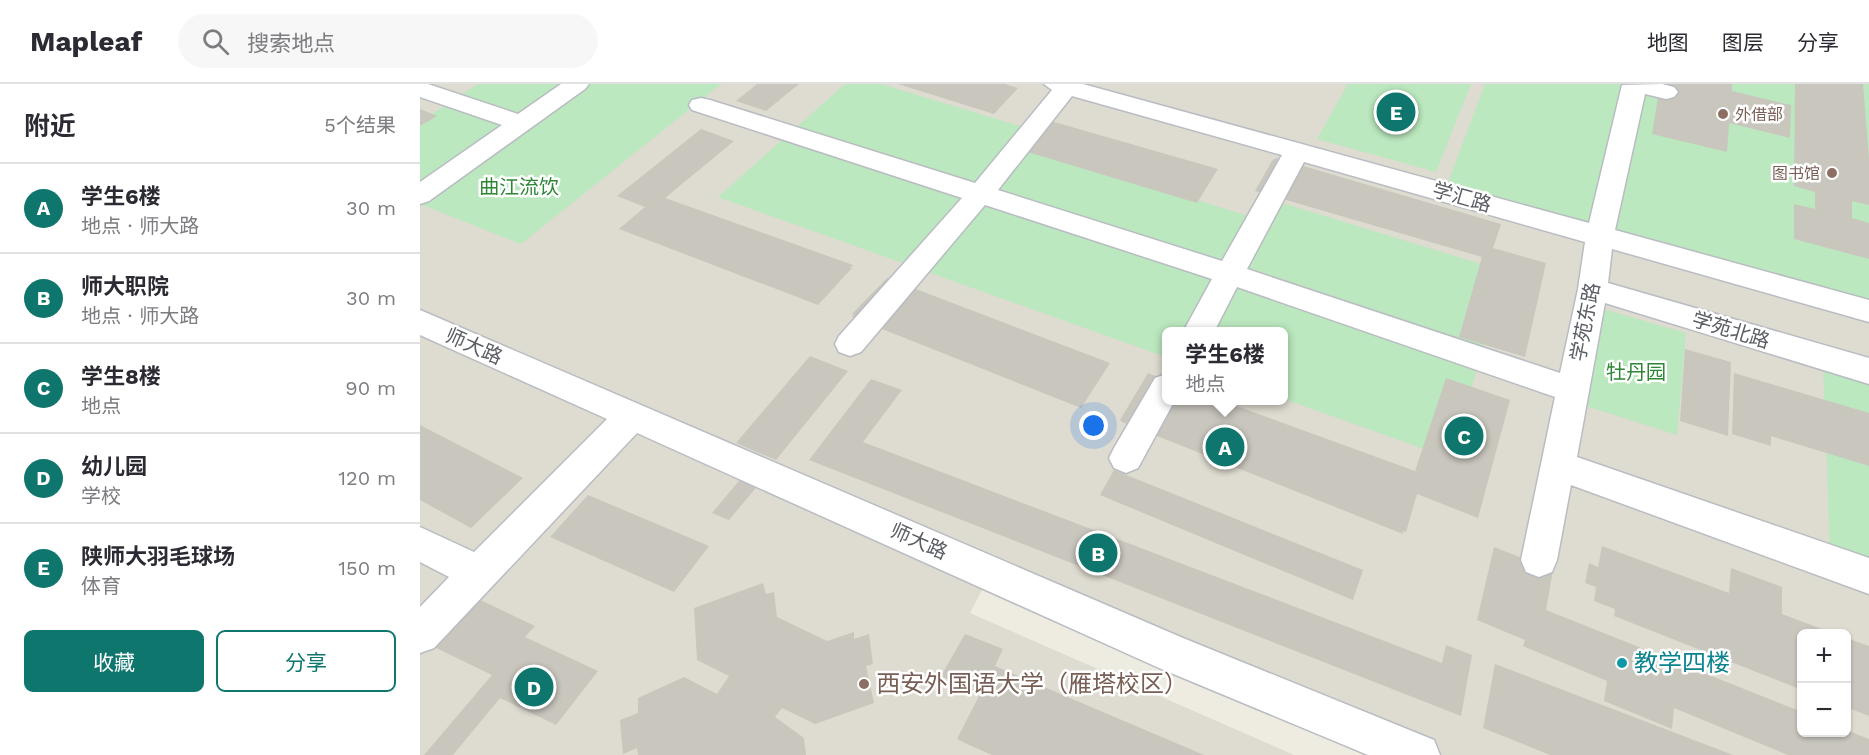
<!DOCTYPE html>
<html lang="zh">
<head>
<meta charset="utf-8">
<style>
	:root { --surface:#fff; --page:#f7f7f7; --text:#2b2b33; --muted:#7c7c81; --line:#e1e1e2; --accent:#0f766e }
	body { margin:0; font-family:"Work Sans","Noto Sans SC",sans-serif; background:var(--page); color:var(--text) }
	.controls { position:absolute; right:18px; bottom:18px; display:grid; overflow:hidden; border-radius:9px; box-shadow:0 2px 4px #0004 }
	.controls button { width:54px; height:54px; display:grid; place-items:center; padding:0; border:0; border-bottom:2px solid var(--line); background:var(--surface); color:var(--text); font:30px sans-serif }
	.you { position:absolute; left:674px; top:342px; width:21px; height:21px; margin:-15px; border:4px solid #fff; border-radius:50%; background:#1a73e8; box-shadow:0 0 0 9px #1a73e833 }
	.badge { display:grid; place-items:center; width:39px; height:39px; border-radius:50%; background:var(--accent); color:#fff; font-size:20px; font-weight:700 }
	.pin { position:absolute; translate:-50% -50%; border:3px solid #fff; box-shadow:0 2px 6px #0006 }
	.popup { position:absolute; left:742px; top:243px; width:126px; height:78px; box-sizing:border-box; display:grid; place-content:center; border-radius:9px; background:var(--surface); filter:drop-shadow(0 2px 4px #0005); font-size:20px; white-space:nowrap; color:var(--muted) }
	.popup b { font-size:22px; color:var(--text) }
	.popup::after { content:''; position:absolute; left:50%; top:100%; margin-left:-12px; border:12px solid transparent; border-top-color:var(--surface) }
	.list { margin:0; padding:0; list-style:none }
	h2 { display:flex; justify-content:space-between; align-items:center; height:78px; margin:0; padding:0 24px; font-size:26px }
	h2 small { font-size:20px; font-weight:400; color:var(--muted) }
	.list li { display:grid; grid-template-columns:39px 1fr auto; gap:18px; align-items:center; box-sizing:border-box; height:90px; padding:0 24px; border-top:2px solid var(--line) }
	.list b { display:block; font-size:22px; white-space:nowrap }
	.list p { margin:0; font-size:20px; white-space:nowrap; color:var(--muted) }
	.list em { font-size:20px; font-style:normal; color:var(--muted) }
	.actions { display:flex; gap:12px; padding:18px 24px }
	.actions a { flex:1; padding:14px 0; border:2px solid var(--accent); border-radius:9px; text-align:center; font-size:21px; color:var(--accent) }
	.actions .main { background:var(--accent); color:#fff }
	.icon { flex:none; width:33px; height:33px; fill:none; stroke:currentColor; stroke-width:2; stroke-linecap:round; stroke-linejoin:round }
	.map { position:relative; flex:none; width:1449px; height:671px; overflow:hidden }
	header { display:flex; align-items:center; gap:36px; box-sizing:border-box; height:84px; padding:0 30px; background:var(--surface); border-bottom:2px solid var(--line) }
	header strong { font-size:28px }
	nav { display:flex; gap:33px; margin-inline-start:auto; font-size:21px }
	.search { width:420px; height:54px; background:var(--page); display:flex; align-items:center; gap:15px; box-sizing:border-box; padding:0 21px; border-radius:33px; color:var(--muted); font-size:22px }
	main { display:flex }
	aside { flex:1; background:var(--surface) }
	.map>svg:first-child { display:block }
	.education { fill:#dedbd0; fill-rule:evenodd }
	.green { fill:#bbe8be }
	.building { fill:#c9c6be }
	.lines { fill:none; stroke-linecap:round; stroke-linejoin:round }
	.minor-casing { stroke:#b9bcc2; stroke-width:3 }
	.minor { fill:#fff; fill-rule:evenodd }
	.education-dot { fill:#8d6e63; stroke:#fff; stroke-width:2 }
	.culture-dot { fill:#0f9aa8; stroke:#fff; stroke-width:2 }
	.labels { text-anchor:middle; stroke-width:5; stroke-linejoin:round; paint-order:stroke }
	.far-education-label { font-size:16px; fill:#785e54; stroke:#fff; text-anchor:start }
	.park-label { font-size:20px; fill:#2e8736; stroke:#fff }
	.street-label { font-size:20px; fill:#5a5e64; stroke:#fff }
	.near-culture-label { font-size:24px; fill:#0d838f; stroke:#fff; text-anchor:start }
	.near-education-label { font-size:24px; fill:#785e54; stroke:#fff; text-anchor:start }
</style>
</head>
<body>
<header>
<strong>Mapleaf</strong>
<div class="search"><svg class="icon" aria-label="search" viewBox="0 0 24 24"><circle cx="10" cy="10" r="6"/><path d="M15 15l6 6"/></svg>搜索地点</div>
<nav><a>地图</a><a>图层</a><a>分享</a></nav>
</header>
<main>
<aside>
<h2>附近<small>5个结果</small></h2>
<ul class="list">
<li><span class="badge">A</span><div><b>学生6楼</b><p>地点 · 师大路</p></div><em>30 m</em></li>
<li><span class="badge">B</span><div><b>师大职院</b><p>地点 · 师大路</p></div><em>30 m</em></li>
<li><span class="badge">C</span><div><b>学生8楼</b><p>地点</p></div><em>90 m</em></li>
<li><span class="badge">D</span><div><b>幼儿园</b><p>学校</p></div><em>120 m</em></li>
<li><span class="badge">E</span><div><b>陕师大羽毛球场</b><p>体育</p></div><em>150 m</em></li>
</ul>
<div class="actions"><a class="main">收藏</a><a>分享</a></div>
</aside>
<div class="map">
<svg width="1449" height="671" viewBox="0 0 1449 671">
	<rect width="100%" height="100%" fill="#eeece1"/>
	<!-- education -->
	<path class="education" d="M0 0H1449V671H1011L571 489 550 529 874 671H0ZM746 248H864V316H746ZM1382 550H1426V648H1382Z"/>
	<!-- green -->
	<path class="green" d="M58 0H140L0 98V38Z
		M165 0H301L101 160 0 120V117Z
		M425 0H461L613 46 600 61 838 135 849 115 1084 187 1032 375 864 315V248H746V273L298 113Z
		M928 0H1051L1016 88 897 55Z
		M1065 0H1201L1171 141 1027 101Z
		M1223 0H1449V220L1196 149Z
		M1180 224 1266 249 1257 351 1163 321Z
		M1403 277 1449 290V356L1405 343Z
		M1406 356 1449 369V487L1410 473Z"/>
	<!-- building -->
	<path class="building" d="M337 0H379L346 27 316 17Z
		M478 0H585L598 4 574 30Z
		M1228 0H1312V7L1371 21 1370 54 1309 39 1307 68 1232 50 1238 14 1226 11Z
		M1375 0H1443L1449 75V121L1432 117V134L1449 139V175L1374 155V120L1395 125V108L1374 102Z
		M0 25 17 32 0 42Z
		M617 33 798 85 777 119 591 63Z
		M281 45 314 57 245 114 433 181 430 184H432L398 221 199 145 225 123 197 112Z
		M856 74 1081 140 1073 164 1126 179 1105 273 1039 253 1062 173 835 107 852 77Z
		M467 194 690 279 661 324 432 233 434 231 432 230Z
		M1265 265 1311 278 1308 352 1260 337Z
		M390 272 428 287 356 376 316 359Z
		M728 289 746 296V316H800L995 387 1026 294 1090 316 1058 434 997 410 986 448 983 447V450L702 338 700 336Z
		M1314 289 1449 329V382L1351 352V362L1312 350Z
		M451 295 482 306 443 358 1022 579 1026 561 1052 571 1041 632 389 376Z
		M0 341 103 394 51 444 0 416Z
		M694 386 943 486 933 516 680 411Z
		M323 392 340 399 309 436 292 429Z
		M168 411 289 462 254 508 130 453Z
		M1182 462 1309 509 1311 484 1362 503V530L1415 550H1382V606L1194 532 1195 525 1174 517 1176 503 1165 499 1169 479 1178 483Z
		M1074 463 1133 486 1126 526 1382 628V648H1426V646L1449 655V671H1368L1254 624 1252 645 1184 617 1187 597 1103 562 1105 556 1057 536Z
		M343 499 346 510 354 508 357 533 407 557 434 548V555L449 550 453 580 446 582 454 619 395 640 362 624 355 633 384 654 386 671H218L217 664 203 670 200 636 218 629V614L264 593 297 610 309 592 277 576 274 524Z
		M52 512 115 542 105 553 178 587 136 641 80 614 33 671H4L72 591 8 560Z
		M545 550 583 565 575 582 784 671H572L547 660 537 655 560 610 521 592Z
		M1426 554 1449 562V632L1426 623Z
		M1075 580 1313 671H1130L1063 644Z"/>
	<g class="lines">
		<defs>
			<path id="minor" d="M0 0H8L98 30 141 0H169L165 5 9 117 0 120V98L82 41 0 13Z
				M624 0H663L1169 139 1202 1 1242 0 1254 3 1258 8 1254 13 1246 15 1225 10 1195 146 1449 216V238L1192 165 1188 199 1449 274V300L1185 219 1157 373 1449 474V510L1151 401 1137 476 1132 488 1119 493 1106 488 1101 476 1135 313 817 203 794 248H763L792 195 565 121 441 268 430 272 419 268 415 260 419 252 542 114 272 26 269 21 272 16 281 14 290 16 555 99 632 6ZM652 12 862 71 802 177 578 106ZM884 78 1165 158 1158 205 1140 289 827 185Z
				M0 226 763 554 1014 656 1020 671H948L739 584 217 349 14 564 0 569V523L29 493 0 478V443L54 468 187 335 0 251Z
				M746 290V316H755L718 384 706 389 694 384 689 374 694 364 735 294Z"/>
		</defs>
		<!-- minor casing -->
		<use href="#minor" class="minor-casing"/>
		<!-- minor -->
		<use href="#minor" class="minor"/>
	</g>
	<!-- markers -->
	<g class="education-dot">
		<circle cx="1303" cy="30" r="6"/>
		<circle cx="1412" cy="89" r="6"/>
		<circle cx="444" cy="600" r="6"/>
	</g>
	<circle class="culture-dot" cx="1202" cy="579" r="6"/>
	<g class="labels">
		<!-- far-education labels -->
		<g class="far-education-label">
			<text x="1315" y="36">外借部</text>
			<text x="1400" y="95" text-anchor="end">图书馆</text>
		</g>
		<!-- park labels -->
		<g class="park-label">
			<text x="99" y="110">曲江流饮</text>
			<text x="1216" y="295">牡丹园</text>
		</g>
		<!-- street labels -->
		<g class="street-label">
			<text transform="translate(1042 113) rotate(16)" y="7">学汇路</text>
			<text transform="translate(1165 238) rotate(-79)" y="7">学苑东路</text>
			<text transform="translate(1311 246) rotate(17)" y="7">学苑北路</text>
			<text transform="translate(54 262) rotate(24)" y="7">师大路</text>
			<text transform="translate(499 457) rotate(24)" y="7">师大路</text>
		</g>
		<!-- near-culture labels -->
		<g class="near-culture-label">
			<text x="1214" y="587">教学四楼</text>
		</g>
		<!-- near-education labels -->
		<g class="near-education-label">
			<text x="456" y="608">西安外国语大学（雁塔校区）</text>
		</g>
	</g>
</svg>
<div class="controls">
<button>+</button>
<button>−</button>
</div>
<div class="you"></div>
<div class="pin badge" style="left:805px;top:363px">A</div>
<div class="popup"><b>学生6楼</b>地点</div>
<div class="pin badge" style="left:678px;top:469px">B</div>
<div class="pin badge" style="left:1044px;top:352px">C</div>
<div class="pin badge" style="left:114px;top:603px">D</div>
<div class="pin badge" style="left:976px;top:28px">E</div>
</div>
</main>
</body>
</html>
